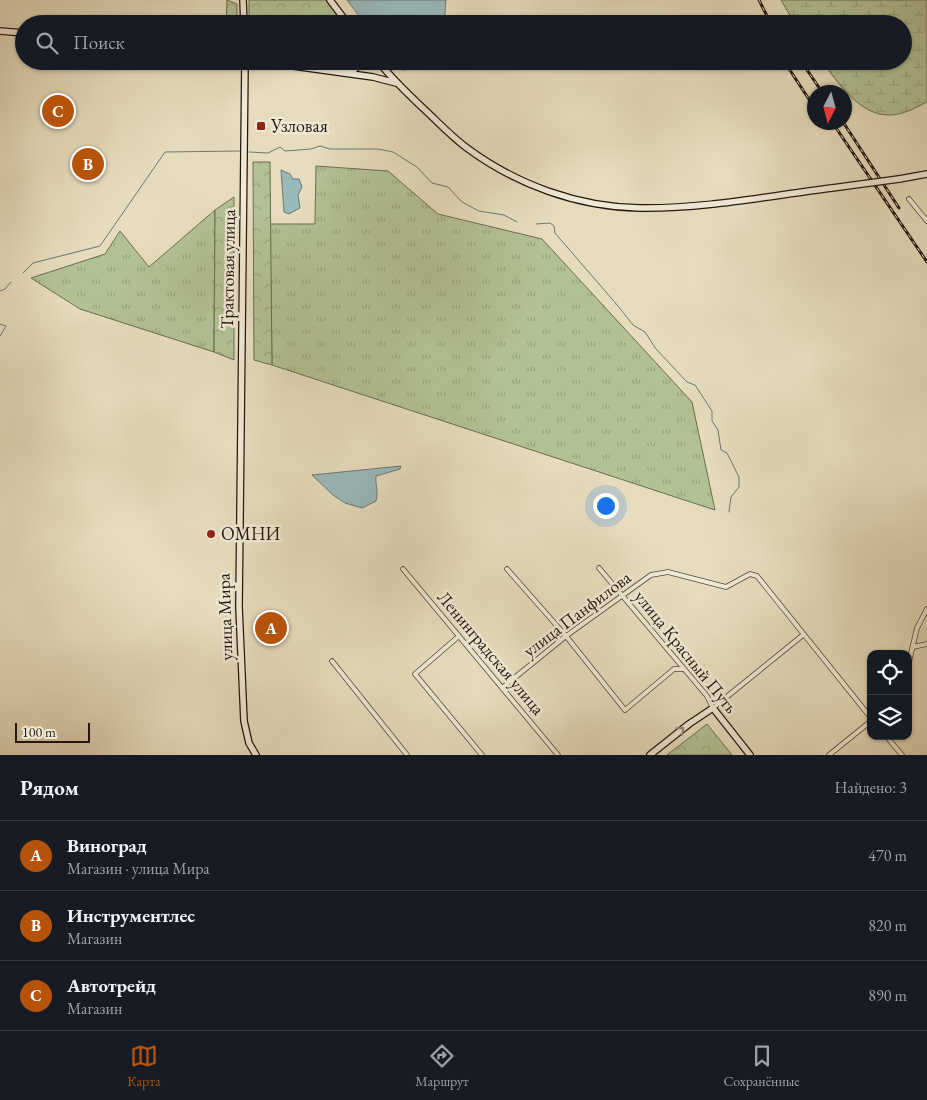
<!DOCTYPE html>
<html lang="ru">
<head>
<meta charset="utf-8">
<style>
	:root { --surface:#171b24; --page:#20242c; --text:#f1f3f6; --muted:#9ea1a6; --line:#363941; --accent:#b45309 }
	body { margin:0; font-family:"EB Garamond",serif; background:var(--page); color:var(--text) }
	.controls { position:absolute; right:15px; bottom:15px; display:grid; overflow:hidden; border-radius:10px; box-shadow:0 1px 4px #0004 }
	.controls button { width:45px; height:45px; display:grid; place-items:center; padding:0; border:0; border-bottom:1px solid var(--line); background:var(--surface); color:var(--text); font:25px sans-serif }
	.compass { position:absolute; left:807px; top:85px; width:45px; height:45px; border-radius:50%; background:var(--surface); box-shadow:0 1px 4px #0004; rotate:186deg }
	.scale { position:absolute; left:15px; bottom:12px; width:75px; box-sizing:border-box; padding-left:5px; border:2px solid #25160f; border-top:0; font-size:14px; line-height:18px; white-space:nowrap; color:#25160f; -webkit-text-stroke:4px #efe8d4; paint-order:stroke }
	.you { position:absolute; left:605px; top:505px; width:18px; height:18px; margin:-12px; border:4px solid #fff; border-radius:50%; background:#1a73e8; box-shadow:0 0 0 8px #1a73e833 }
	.badge { display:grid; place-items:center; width:32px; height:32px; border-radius:50%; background:var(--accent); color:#fff; font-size:16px; font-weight:700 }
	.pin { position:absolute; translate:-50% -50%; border:2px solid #fff; box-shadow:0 1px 5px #0006 }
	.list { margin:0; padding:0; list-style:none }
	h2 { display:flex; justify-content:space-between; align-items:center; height:65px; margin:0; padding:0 20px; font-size:21px }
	h2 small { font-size:16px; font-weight:400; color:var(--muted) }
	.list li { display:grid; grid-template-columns:32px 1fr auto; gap:15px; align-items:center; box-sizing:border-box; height:70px; padding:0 20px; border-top:1px solid var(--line) }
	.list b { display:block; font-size:19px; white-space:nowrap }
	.list p { margin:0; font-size:16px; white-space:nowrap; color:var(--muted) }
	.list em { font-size:16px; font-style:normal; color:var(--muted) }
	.icon { flex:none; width:28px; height:28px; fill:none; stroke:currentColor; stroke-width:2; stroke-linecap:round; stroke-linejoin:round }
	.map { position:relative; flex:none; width:927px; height:755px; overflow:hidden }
	.search { position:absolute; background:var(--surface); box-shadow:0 1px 4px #0004; left:15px; right:15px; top:15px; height:55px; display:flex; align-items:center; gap:12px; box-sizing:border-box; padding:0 18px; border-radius:28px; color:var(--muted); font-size:19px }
	.sheet { height:275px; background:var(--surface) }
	nav { display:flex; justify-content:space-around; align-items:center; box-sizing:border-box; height:70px; border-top:1px solid var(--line); background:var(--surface); font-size:14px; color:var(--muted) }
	nav a { display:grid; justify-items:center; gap:2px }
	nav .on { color:var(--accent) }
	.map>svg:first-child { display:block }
	.grass { fill:url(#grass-tufts); stroke:#6c6c52 }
	.forest { fill:url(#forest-crowns); stroke:#6c6c52 }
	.wetland { fill:url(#wetland-marsh); stroke:#6c6c52 }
	.water { fill:#9ab9bb; stroke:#6b7876 }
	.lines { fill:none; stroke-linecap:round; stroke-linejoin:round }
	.stream { stroke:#6b7876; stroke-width:1 }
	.street-casing { stroke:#55483a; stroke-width:5.5 }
	.secondary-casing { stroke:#25160f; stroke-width:8 }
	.street { stroke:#efe8d4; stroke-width:4 }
	.secondary { stroke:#efe8d4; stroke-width:5.5 }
	.rail-casing { stroke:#25160f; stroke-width:3 }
	.rail { stroke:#efe8d4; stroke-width:1; stroke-dasharray:4; stroke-linecap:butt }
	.secondary-bridge-casing { stroke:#25160f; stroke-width:8; stroke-linecap:butt }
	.secondary-bridge { stroke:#efe8d4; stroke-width:5.5 }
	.oneway { stroke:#948a7b }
	.poi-dot { fill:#8f2418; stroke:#efe8d4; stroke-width:2 }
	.labels { text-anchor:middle; stroke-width:5; stroke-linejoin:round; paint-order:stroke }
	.poi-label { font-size:18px; fill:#25160f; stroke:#efe8d4; text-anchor:start }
	.street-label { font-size:18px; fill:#25160f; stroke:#efe8d4 }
</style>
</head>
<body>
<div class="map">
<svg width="927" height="755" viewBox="0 0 927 755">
	<defs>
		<pattern id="grass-tufts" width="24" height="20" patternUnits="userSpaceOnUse" patternTransform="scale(1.25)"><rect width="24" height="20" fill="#b2c194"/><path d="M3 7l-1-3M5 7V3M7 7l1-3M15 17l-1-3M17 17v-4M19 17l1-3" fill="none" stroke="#99a57e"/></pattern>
		<pattern id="forest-crowns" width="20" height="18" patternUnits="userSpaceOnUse" patternTransform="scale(1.25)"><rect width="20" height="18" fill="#b2c194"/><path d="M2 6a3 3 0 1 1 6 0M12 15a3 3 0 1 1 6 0" fill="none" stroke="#99a57e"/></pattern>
		<pattern id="wetland-marsh" width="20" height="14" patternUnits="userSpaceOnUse" patternTransform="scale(1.25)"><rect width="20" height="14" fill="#b2c194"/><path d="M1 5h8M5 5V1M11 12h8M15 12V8" fill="none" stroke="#99a57e"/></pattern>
	</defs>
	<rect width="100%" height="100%" fill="#e6dcbd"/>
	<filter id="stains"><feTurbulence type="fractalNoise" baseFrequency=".004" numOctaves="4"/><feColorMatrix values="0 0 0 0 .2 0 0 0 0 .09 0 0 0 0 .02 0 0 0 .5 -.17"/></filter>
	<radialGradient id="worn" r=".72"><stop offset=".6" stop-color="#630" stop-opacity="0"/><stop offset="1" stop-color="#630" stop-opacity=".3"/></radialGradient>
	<!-- grass -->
	<path class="grass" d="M316 166 388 171 438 214 542 239 692 402 715 510 272 365 270 224H315Z
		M215 210 214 352 80 309 31 278 105 254 120 231 149 267Z"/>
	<!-- forest -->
	<path class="forest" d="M227 0 237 4V24H226Z
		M249 0H328L345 24H249Z
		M300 61H356L342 66Z
		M253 162H270L272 365 254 360Z
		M234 197V360L214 352 215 210Z
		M707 724 732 755H667Z"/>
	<!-- wetland -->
	<path class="wetland" d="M781 0H927V102C915 108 903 115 890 115 860 116 838 83 822 61H903V24H795Z"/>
	<!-- water -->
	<path class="water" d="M347 0H446L444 24H365Z
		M389 61H426L419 69 402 70Z
		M281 170 290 174 293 179H299L302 187 298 195 300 208 289 214 284 212Z
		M401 466 400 469 376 476C375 485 379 491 376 501L362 508 345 503 333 495 312 475Z"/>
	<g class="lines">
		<!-- stream -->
		<path class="stream" d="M249 152 268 153 280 147 285 151 311 149 320 146 330 149H378L393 152 417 167 432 183 448 187 462 202 479 211 504 215 517 222
			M536 224 550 223 554 226 555 233 618 306 633 325 645 332 656 349 687 382 695 385 712 411V421L718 430 721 450 727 453 739 477V487L731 497 729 512
			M23 273 33 263 100 246 165 152 240 151
			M0 291 5 289 11 282
			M0 324 6 326 0 336"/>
		<defs>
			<path id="street" d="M909 199 927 221
				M599 568 707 696 713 708 803 635
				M403 569 558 755
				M507 569 566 636 625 710 674 669H684
				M459 636 415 674 482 755
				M913 647 927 644
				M332 661 407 755
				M908 666 917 628 927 609
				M502 688 566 636 651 575 668 572 726 587 750 574 757 576 871 718
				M886 736 902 755
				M829 755 871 721"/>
			<path id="secondary" d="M243 0 244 24
				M330 0 348 24
				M0 31 24 33
				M245 61 239 607 244 721 249 743 256 755
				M257 61 373 77 396 83
				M378 61C392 79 409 95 425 110 439 123 452 137 467 148 517 185 578 207 640 208 704 209 768 196 832 188
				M344 70 355 69 363 61
				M899 179 927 174
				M650 755 689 724 713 708 750 755"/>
		</defs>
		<!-- street casing -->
		<use href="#street" class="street-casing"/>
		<!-- secondary casing -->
		<use href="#secondary" class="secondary-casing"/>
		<!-- street -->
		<use href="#street" class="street"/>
		<!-- secondary -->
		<use href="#secondary" class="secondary"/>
		<defs>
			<path id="rail" d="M759 0 771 24
				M784 61 814 107
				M801 61 822 92
				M832 122 927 262
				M843 122 899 208"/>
		</defs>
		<!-- rail casing -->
		<use href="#rail" class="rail-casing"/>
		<!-- rail -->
		<use href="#rail" class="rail"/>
		<defs>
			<path id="secondary-bridge" d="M832 188 899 179"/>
		</defs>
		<!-- secondary-bridge casing -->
		<use href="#secondary-bridge" class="secondary-bridge-casing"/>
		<!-- secondary-bridge -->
		<use href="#secondary-bridge" class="secondary-bridge"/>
	</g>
	<!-- one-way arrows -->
	<defs><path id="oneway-chevron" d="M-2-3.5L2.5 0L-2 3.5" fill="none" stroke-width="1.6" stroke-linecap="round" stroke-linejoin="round" transform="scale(1.25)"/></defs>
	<use class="oneway" href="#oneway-chevron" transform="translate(681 730) rotate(-39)"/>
	<!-- markers -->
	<g class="poi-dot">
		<rect x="256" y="121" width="10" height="10" rx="2.5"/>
		<circle cx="211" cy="534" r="5"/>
	</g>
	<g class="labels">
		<!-- poi labels -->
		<g class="poi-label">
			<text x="271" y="132">Узловая</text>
			<text x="221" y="540">ОМНИ</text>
		</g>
		<!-- street labels -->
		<g class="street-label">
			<text transform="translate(228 269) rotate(-89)" y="6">Трактовая улица</text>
			<text transform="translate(577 614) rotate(-37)" y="6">улица Панфилова</text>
			<text transform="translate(225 617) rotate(-92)" y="6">улица Мира</text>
			<text transform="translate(686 652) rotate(51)" y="6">улица Красный Путь</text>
			<text transform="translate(491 653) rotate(50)" y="6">Ленинградская улица</text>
		</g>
	</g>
	<rect width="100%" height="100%" filter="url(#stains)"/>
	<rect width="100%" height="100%" fill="url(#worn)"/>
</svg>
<div class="controls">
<button><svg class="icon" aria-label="locate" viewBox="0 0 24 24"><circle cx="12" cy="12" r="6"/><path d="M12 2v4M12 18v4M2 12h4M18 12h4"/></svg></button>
<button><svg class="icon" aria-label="layers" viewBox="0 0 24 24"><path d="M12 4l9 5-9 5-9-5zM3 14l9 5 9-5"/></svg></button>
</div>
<svg class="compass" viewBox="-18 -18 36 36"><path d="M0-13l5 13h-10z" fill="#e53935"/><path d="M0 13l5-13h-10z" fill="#9ea1a6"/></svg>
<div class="scale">100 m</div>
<div class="you"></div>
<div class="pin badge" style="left:271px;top:628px">A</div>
<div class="pin badge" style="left:88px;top:164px">B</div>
<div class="pin badge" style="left:58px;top:111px">C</div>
<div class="search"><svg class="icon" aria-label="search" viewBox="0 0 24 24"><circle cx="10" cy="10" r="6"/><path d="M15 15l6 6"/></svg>Поиск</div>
</div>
<section class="sheet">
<h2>Рядом<small>Найдено: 3</small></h2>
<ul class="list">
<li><span class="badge">A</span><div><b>Виноград</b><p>Магазин · улица Мира</p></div><em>470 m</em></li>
<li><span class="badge">B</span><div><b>Инструментлес</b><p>Магазин</p></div><em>820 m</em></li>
<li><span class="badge">C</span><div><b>Автотрейд</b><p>Магазин</p></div><em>890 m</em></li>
</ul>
</section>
<nav>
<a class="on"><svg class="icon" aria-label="map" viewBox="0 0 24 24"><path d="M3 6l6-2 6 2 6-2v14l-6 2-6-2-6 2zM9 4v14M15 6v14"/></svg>Карта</a>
<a><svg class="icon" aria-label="directions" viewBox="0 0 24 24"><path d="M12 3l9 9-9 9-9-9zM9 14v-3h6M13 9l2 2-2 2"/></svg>Маршрут</a>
<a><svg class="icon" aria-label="saved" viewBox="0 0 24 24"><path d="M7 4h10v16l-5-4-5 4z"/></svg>Сохранённые</a>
</nav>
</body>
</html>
